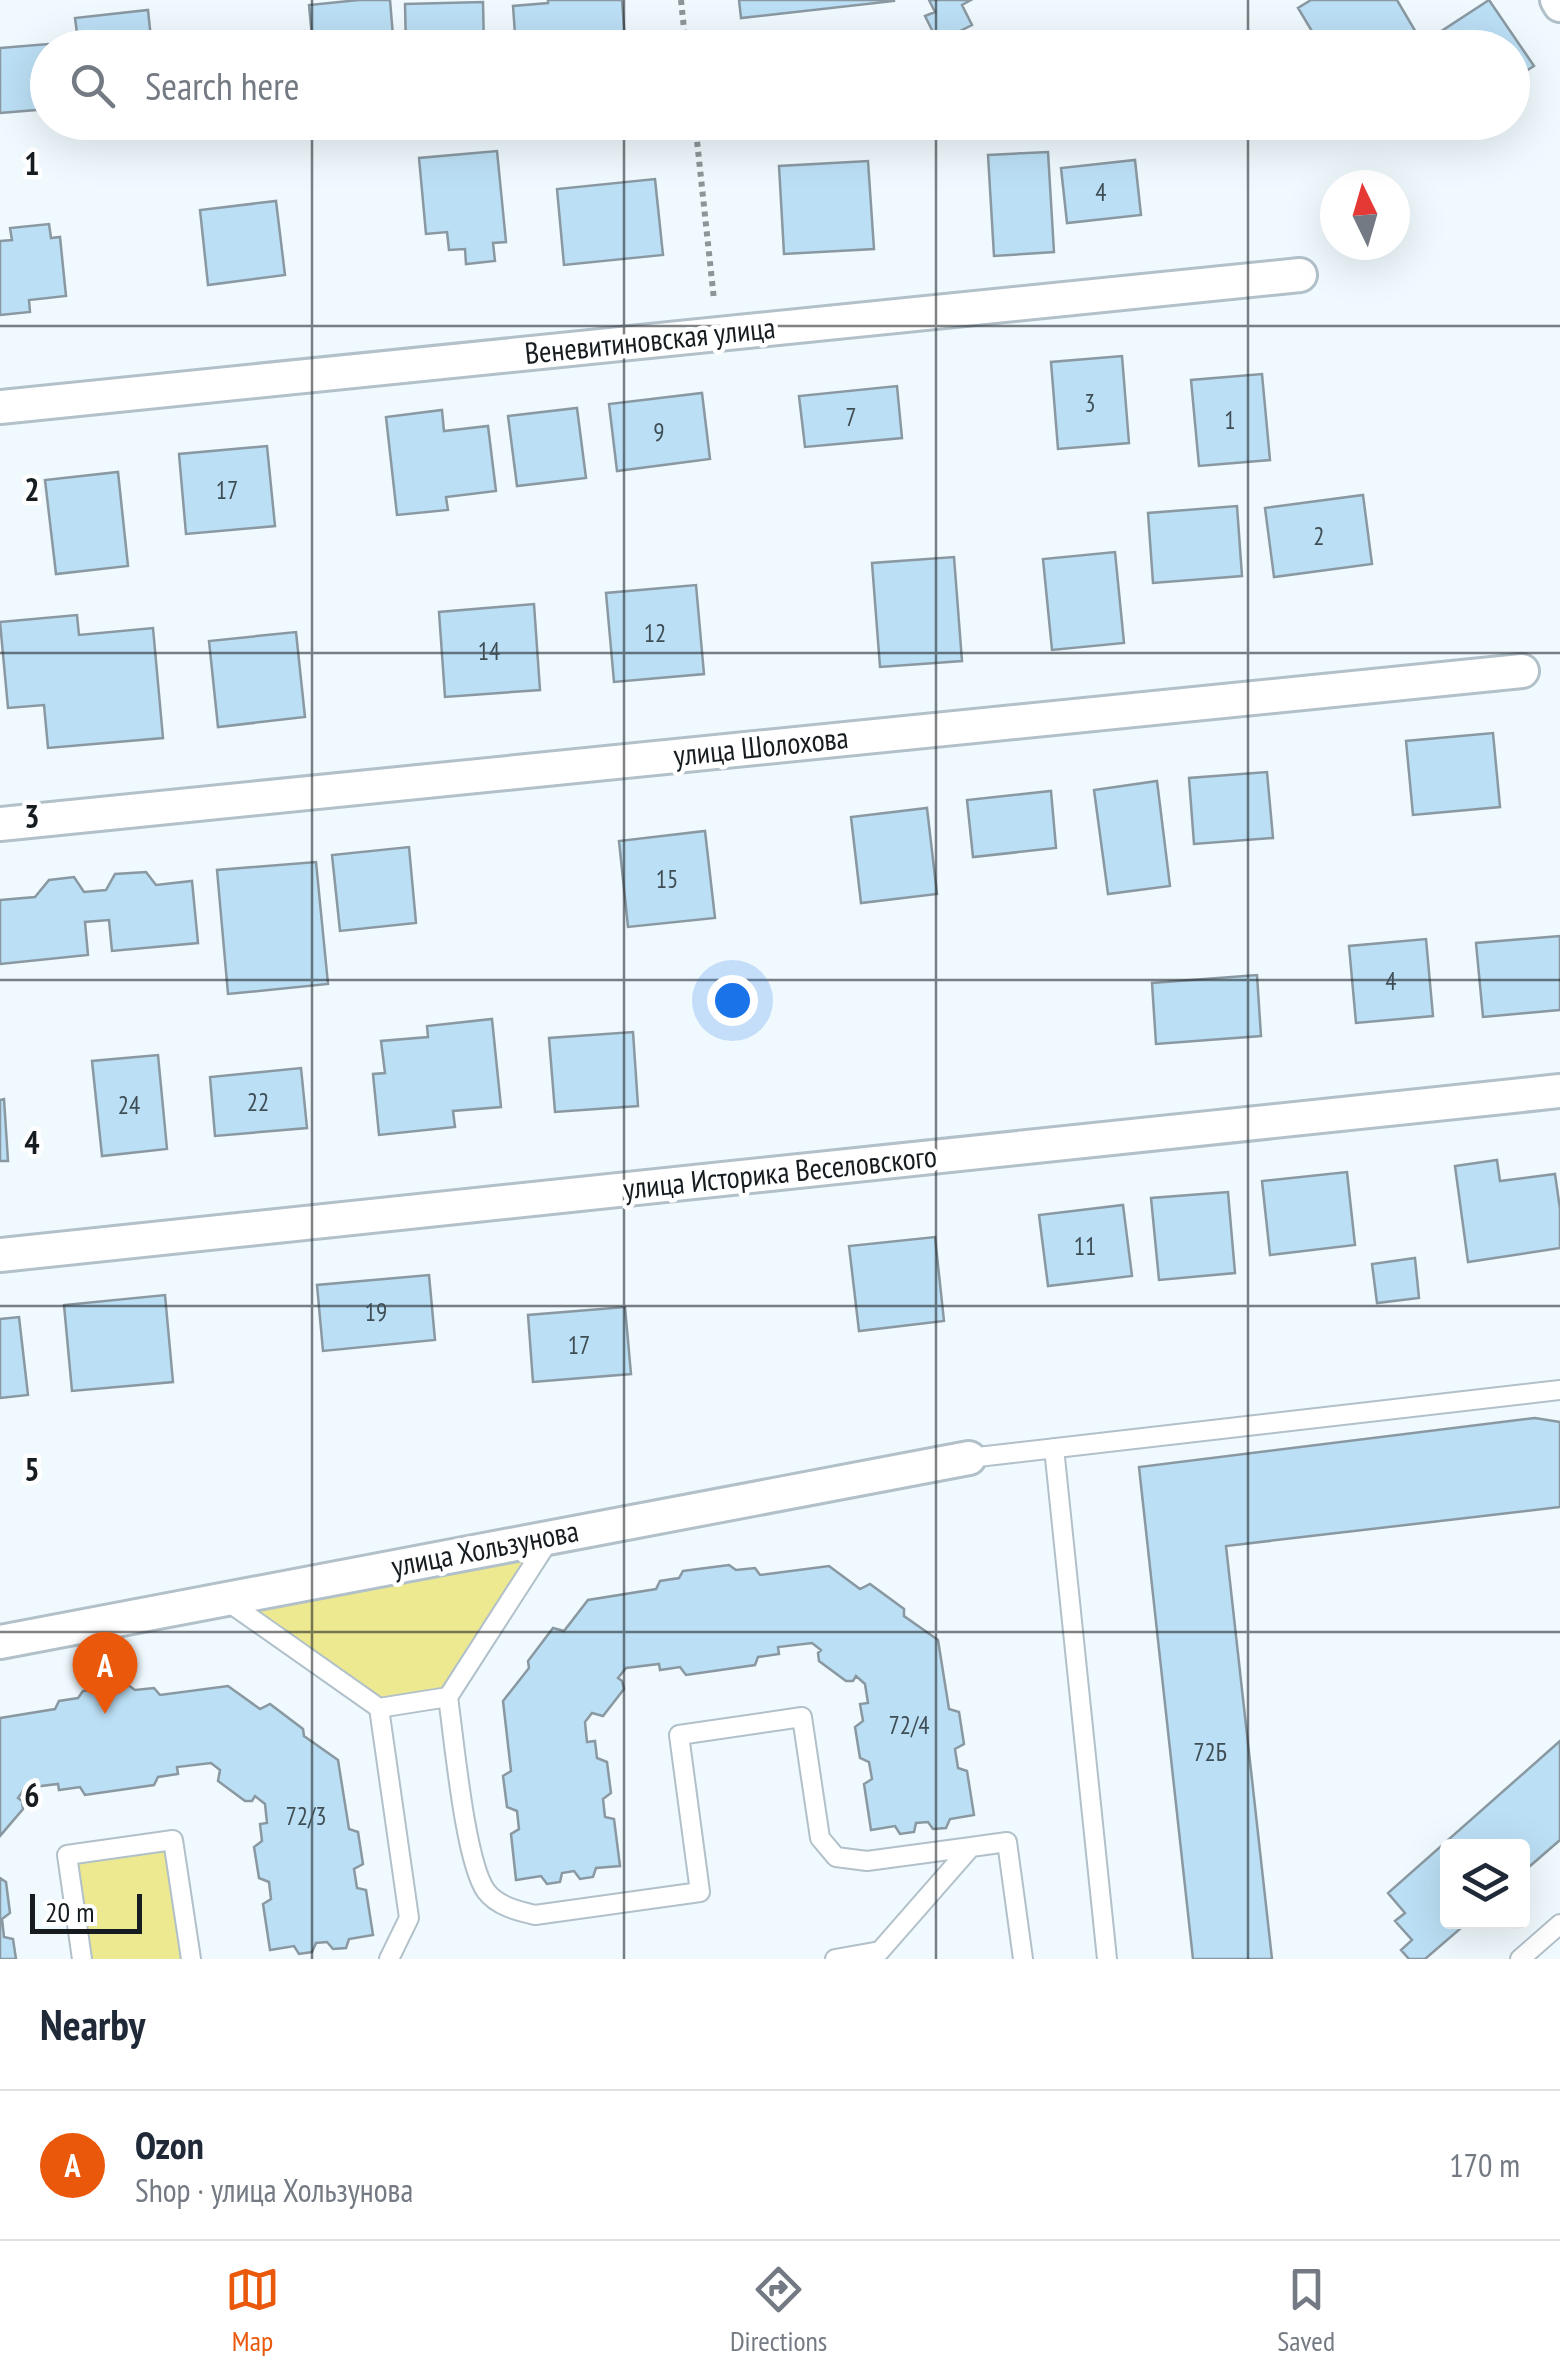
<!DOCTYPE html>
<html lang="en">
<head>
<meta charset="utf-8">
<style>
	:root { --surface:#fff; --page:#f2f2f3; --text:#1f2937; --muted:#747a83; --line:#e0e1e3; --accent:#ea580c }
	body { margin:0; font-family:"PT Sans Narrow",sans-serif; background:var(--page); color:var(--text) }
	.controls { position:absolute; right:30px; bottom:30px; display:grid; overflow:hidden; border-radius:10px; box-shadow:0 10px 40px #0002 }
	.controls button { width:90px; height:90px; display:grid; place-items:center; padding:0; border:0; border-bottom:2px solid var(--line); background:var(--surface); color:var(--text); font:50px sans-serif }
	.compass { position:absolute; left:1320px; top:170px; width:90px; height:90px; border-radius:50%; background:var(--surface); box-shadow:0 10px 40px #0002; rotate:355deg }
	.scale { position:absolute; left:30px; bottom:25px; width:112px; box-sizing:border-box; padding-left:10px; border:5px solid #161c1f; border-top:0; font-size:28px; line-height:35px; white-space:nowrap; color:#161c1f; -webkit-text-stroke:8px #fff; paint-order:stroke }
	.you { position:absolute; left:732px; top:1000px; width:35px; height:35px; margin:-25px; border:8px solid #fff; border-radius:50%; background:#1a73e8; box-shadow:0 0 0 15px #1a73e833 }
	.badge { display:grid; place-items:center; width:65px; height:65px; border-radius:50%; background:var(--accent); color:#fff; font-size:32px; font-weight:700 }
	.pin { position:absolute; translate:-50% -82px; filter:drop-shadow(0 2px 5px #0008) }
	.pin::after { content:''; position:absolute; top:52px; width:35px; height:30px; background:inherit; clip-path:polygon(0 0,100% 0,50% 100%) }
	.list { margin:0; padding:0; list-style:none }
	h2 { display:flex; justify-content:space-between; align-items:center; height:130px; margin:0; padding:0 40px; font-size:42px }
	h2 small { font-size:32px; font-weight:400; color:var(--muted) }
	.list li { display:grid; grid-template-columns:65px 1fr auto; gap:30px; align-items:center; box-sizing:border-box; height:150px; padding:0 40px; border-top:2px solid var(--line) }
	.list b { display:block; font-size:38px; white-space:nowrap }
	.list p { margin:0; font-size:32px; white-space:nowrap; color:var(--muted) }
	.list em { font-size:32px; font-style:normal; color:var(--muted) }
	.icon { flex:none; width:55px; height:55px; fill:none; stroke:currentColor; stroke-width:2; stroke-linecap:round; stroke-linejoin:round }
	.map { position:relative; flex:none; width:1560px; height:1959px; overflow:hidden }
	.search { position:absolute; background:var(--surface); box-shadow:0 10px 40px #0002; left:30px; right:30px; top:30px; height:110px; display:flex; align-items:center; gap:25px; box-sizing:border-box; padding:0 35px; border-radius:55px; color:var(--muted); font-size:38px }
	.sheet { height:280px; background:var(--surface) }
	nav { display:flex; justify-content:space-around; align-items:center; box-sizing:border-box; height:140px; border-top:2px solid var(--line); background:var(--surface); font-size:28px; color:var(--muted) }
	nav a { display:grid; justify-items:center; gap:5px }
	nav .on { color:var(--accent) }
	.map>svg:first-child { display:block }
	.green { fill:#ede990 }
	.building { fill:#bbdff5; stroke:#8a98a1; stroke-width:2.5 }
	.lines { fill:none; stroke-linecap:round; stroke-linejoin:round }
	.service-casing { stroke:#b1c0c9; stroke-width:22 }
	.minor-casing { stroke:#b1c0c9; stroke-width:38 }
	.path { stroke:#8d9599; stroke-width:6; stroke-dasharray:5 5; stroke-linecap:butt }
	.service { stroke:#fff; stroke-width:18 }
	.minor { stroke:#fff; stroke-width:32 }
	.grid { fill:none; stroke:#161c1f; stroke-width:2.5; stroke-opacity:0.55 }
	.labels { text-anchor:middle; stroke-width:9; stroke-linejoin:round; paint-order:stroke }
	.number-label { font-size:25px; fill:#3f4d54 }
	.street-label { font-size:30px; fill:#161c1f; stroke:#fff }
	.grid-label { font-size:32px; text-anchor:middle; font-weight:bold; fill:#161c1f; stroke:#fff; stroke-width:9; stroke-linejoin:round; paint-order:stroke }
</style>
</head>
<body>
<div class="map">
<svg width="1560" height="1959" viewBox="0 0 1560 1959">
	<rect width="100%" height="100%" fill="#eff9fe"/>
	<!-- green -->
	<path class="green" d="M551 1537 448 1697 379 1708 223 1599Z
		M173 1840 191 1959H82L67 1855Z"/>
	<!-- building -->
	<path class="building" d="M359 0H390L394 48H313L309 5Z
		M548 0H622L625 40 516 48 513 6 548 3Z
		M739 0H894V1L741 18Z
		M929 0H971L962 5 972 25 938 42 925 16 935 12Z
		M1311 0H1397L1420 39 1406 48H1322L1298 8Z
		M1489 0 1534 66 1512 80V48H1441L1434 36Z
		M483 2 484 48H406L405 4Z
		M148 10 152 48H79L75 18Z
		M48 44V109L0 113V48Z
		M497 151 506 242 493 243 495 261 466 264 465 249 449 250 447 232 426 234 419 158Z
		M1048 152 1054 252 994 256 988 155Z
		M1135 160 1141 215 1067 223 1061 168Z
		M868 161 874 249 784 254 779 166Z
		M655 179 663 255 564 265 557 189Z
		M276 201 285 275 208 285 200 210Z
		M49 224 51 238 60 237 66 296 29 300 30 312 0 315V241L12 240 10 228Z
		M1122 356 1129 443 1058 449 1051 362Z
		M1262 374 1270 460 1199 466 1191 380Z
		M897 386 902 438 805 447 799 396Z
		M702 393 710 459 617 471 609 404Z
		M577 408 586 478 517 486 508 416Z
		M442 410 444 431 488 426 496 491 446 497 448 510 397 515 386 417Z
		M267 446 275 526 186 534 179 454Z
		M118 472 128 566 56 574 45 480Z
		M1363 495 1372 564 1274 577 1265 508Z
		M1237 506 1242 576 1153 583 1148 513Z
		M1115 552 1124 643 1052 650 1043 559Z
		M954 557 962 661 880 667 872 563Z
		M696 585 704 674 614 682 606 593Z
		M534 604 540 690 445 697 439 612Z
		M77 615 79 635 153 628 163 738 48 748 44 705 8 708 0 622Z
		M296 632 305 717 218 727 209 641Z
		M1493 733 1500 807 1413 815 1406 741Z
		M1267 772 1273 838 1194 844 1189 778Z
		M1157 781 1170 886 1108 894 1094 790Z
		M1051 791 1056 848 973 857 967 800Z
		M927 808 937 894 861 903 851 817Z
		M705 831 715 918 628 927 619 841Z
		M409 847 416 923 340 931 332 855Z
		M316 862 328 984 228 994 217 870Z
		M146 872 156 885 192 881 198 943 112 951 109 920 85 922 88 955 0 964V900L35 897 49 880 74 877 84 892 106 890 115 874Z
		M1560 936V1010L1483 1017 1476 943Z
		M1426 939 1433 1016 1356 1023 1349 946Z
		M1257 975 1261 1036 1156 1044 1152 983Z
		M492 1019 501 1107 453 1111 455 1127 379 1135 373 1074 385 1073 381 1041 428 1037 427 1026Z
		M633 1032 638 1106 555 1112 549 1038Z
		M158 1055 167 1149 102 1156 92 1061Z
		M301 1068 307 1128 215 1136 210 1077Z
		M4 1099 8 1161H0V1100Z
		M1497 1160 1500 1181 1555 1174 1560 1209V1248L1468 1262 1455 1166Z
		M1347 1172 1355 1245 1270 1255 1262 1181Z
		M1228 1192 1235 1273 1159 1280 1151 1198Z
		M1123 1205 1132 1276 1048 1286 1039 1215Z
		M935 1237 944 1321 859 1331 849 1246Z
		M1415 1258 1419 1298 1377 1303 1372 1264Z
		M429 1275 435 1340 323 1351 317 1285Z
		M165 1295 173 1382 72 1391 64 1305Z
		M625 1307 631 1374 533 1382 528 1315Z
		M19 1317 28 1395 0 1398V1319Z
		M1535 1418 1560 1422V1507L1226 1546 1272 1959H1193L1139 1467Z
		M729 1565 736 1570 755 1568 760 1575 829 1566 860 1589 870 1584 904 1609V1616L938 1640 949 1709 959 1712 964 1744 955 1749 958 1768 967 1771 974 1815 950 1819 946 1828 933 1829 928 1822 916 1823 914 1832 900 1834 895 1826 871 1830 864 1784 872 1779 869 1762 860 1758 855 1727 863 1721 860 1704 868 1703 865 1684 856 1676 853 1681H846L819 1661 818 1653 821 1650 812 1643 778 1647 779 1654 758 1657 755 1665 686 1675 680 1667 660 1670 659 1664 626 1668 618 1678 622 1681 624 1689 603 1716 592 1713 585 1722 587 1742 595 1741 597 1758 607 1762 611 1793 603 1799 605 1817 614 1819 620 1866 596 1868 593 1877 580 1879 574 1871 562 1873 560 1882 547 1884 541 1876 516 1880 511 1834 519 1829 517 1811 507 1807 503 1776 511 1771 503 1701 529 1668 528 1661 553 1628 564 1631 588 1600 656 1589 660 1581 679 1578 683 1571Z
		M128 1685 135 1690 154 1688 160 1695 228 1686 260 1709 270 1704 303 1729 304 1736 338 1760 349 1829 358 1832 363 1864 354 1869 357 1888 366 1890 373 1935 349 1939 346 1948 333 1949 327 1942 316 1943 312 1952 299 1954 294 1946 270 1950 263 1904 271 1899 269 1882 259 1878 254 1847 262 1841 260 1824 267 1823 265 1804 255 1796 252 1801H245L218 1781 220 1770 211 1763 177 1767 178 1774 158 1777 154 1785 85 1795 80 1787 59 1790 58 1784 25 1788 18 1798 22 1801 23 1809 0 1836V1718L55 1709 59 1701 78 1698 83 1691Z
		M1560 1741V1840L1522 1873V1846H1448V1922H1468L1425 1959H1409L1401 1950 1412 1940 1395 1921 1405 1913 1388 1893Z
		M0 1878 6 1882 10 1913 2 1919 4 1937 13 1939 16 1959H0Z"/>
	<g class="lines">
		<defs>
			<path id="service" d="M1054 1448 1107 1959
				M969 1458 1560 1390
				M224 1599 379 1708 448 1697 551 1537
				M448 1697C454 1739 465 1862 486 1891 497 1906 518 1911 535 1915L700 1892 679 1735 802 1717 820 1838 836 1857 867 1861 971 1847
				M379 1708 409 1918 389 1959
				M82 1959 67 1855 173 1840 191 1959
				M835 1959 880 1951 971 1847 1007 1842 1023 1959
				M1520 1959 1560 1924"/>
			<path id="minor" d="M1557 0 1560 5
				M0 407 1300 275
				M0 824 1522 671
				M0 1255 1560 1091
				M0 1642 969 1458"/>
		</defs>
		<!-- service casing -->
		<use href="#service" class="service-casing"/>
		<!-- minor casing -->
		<use href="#minor" class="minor-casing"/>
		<!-- path -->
		<path class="path" d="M681 0 686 48
			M695 122 714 300"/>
		<!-- service -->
		<use href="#service" class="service"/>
		<!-- minor -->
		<use href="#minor" class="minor"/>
	</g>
	<!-- grid -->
	<path class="grid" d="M312 0V48M624 0V48M936 0V48M1248 0V48M312 122V1959M624 122V1959M936 122V1959M1248 122V1959M0 326H1560M0 653H1560M0 980H1560M0 1306H1560M0 1632H1560"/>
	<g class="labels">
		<!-- number labels -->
		<g class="number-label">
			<text x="1101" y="201">4</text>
			<text x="1090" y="412">3</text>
			<text x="851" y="426">7</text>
			<text x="1230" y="429">1</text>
			<text x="659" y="441">9</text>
			<text x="227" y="499">17</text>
			<text x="1319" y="545">2</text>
			<text x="655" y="642">12</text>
			<text x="489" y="660">14</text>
			<text x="667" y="888">15</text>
			<text x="1391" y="990">4</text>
			<text x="258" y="1111">22</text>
			<text x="129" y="1114">24</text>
			<text x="1085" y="1255">11</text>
			<text x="376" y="1321">19</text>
			<text x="579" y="1354">17</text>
			<text x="909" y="1734">72/4</text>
			<text x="1210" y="1761">72Б</text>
			<text x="306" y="1825">72/3</text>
		</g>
		<!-- street labels -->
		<g class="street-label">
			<text transform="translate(650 341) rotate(-6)" y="10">Веневитиновская улица</text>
			<text transform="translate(761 747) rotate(-6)" y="10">улица Шолохова</text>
			<text transform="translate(780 1173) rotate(-6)" y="10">улица Историка Веселовского</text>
			<text transform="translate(485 1549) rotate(-11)" y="10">улица Хользунова</text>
		</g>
	</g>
	<g class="grid-label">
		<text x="32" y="175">1</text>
		<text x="32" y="501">2</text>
		<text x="32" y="828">3</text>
		<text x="32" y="1154">4</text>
		<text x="32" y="1481">5</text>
		<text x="32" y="1807">6</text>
	</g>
</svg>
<div class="controls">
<button><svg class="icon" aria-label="layers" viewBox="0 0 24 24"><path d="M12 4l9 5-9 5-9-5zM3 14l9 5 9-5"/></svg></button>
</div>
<svg class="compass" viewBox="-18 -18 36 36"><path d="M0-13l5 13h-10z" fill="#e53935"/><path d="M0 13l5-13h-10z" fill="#747a83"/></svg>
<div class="scale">20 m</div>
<div class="you"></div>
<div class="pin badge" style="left:105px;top:1714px">A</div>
<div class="search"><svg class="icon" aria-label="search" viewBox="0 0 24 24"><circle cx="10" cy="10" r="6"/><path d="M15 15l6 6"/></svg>Search here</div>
</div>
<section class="sheet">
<h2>Nearby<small></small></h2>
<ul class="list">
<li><span class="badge">A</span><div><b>Ozon</b><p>Shop · улица Хользунова</p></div><em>170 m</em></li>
</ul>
</section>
<nav>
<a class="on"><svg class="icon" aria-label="map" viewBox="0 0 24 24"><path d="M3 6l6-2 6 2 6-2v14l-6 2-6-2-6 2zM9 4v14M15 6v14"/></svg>Map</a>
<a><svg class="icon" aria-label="directions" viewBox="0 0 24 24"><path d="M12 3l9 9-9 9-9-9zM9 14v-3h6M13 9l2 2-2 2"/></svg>Directions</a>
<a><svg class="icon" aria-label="saved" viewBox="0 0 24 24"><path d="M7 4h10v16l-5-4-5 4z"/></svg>Saved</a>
</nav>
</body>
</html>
